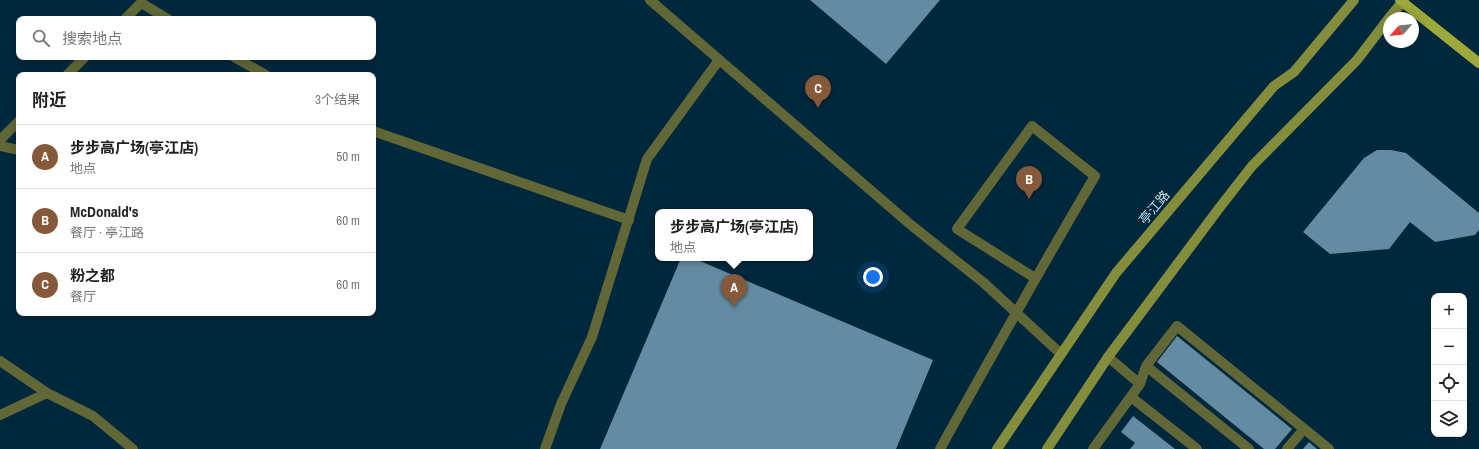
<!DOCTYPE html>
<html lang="zh">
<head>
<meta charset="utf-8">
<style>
	:root { --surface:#fff; --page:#f2f2f2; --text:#222; --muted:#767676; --line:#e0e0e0; --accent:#855939 }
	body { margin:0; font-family:"Archivo Narrow","Noto Sans SC",sans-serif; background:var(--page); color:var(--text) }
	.controls { position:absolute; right:12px; bottom:12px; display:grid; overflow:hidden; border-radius:8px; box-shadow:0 2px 10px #0003 }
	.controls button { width:36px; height:36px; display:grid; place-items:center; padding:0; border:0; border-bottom:1px solid var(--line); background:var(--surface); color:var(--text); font:20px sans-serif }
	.compass { position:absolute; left:1383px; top:12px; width:36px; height:36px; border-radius:50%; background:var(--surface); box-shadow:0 2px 10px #0003; rotate:243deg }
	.you { position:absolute; left:873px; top:277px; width:14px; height:14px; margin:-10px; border:3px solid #fff; border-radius:50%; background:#1a73e8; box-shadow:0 0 0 6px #1a73e833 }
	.badge { display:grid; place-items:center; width:26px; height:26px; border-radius:50%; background:var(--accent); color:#fff; font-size:13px; font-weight:700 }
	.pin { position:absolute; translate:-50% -33px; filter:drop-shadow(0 1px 2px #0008) }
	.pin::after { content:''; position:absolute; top:21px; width:14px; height:12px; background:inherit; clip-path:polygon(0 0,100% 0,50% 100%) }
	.popup { position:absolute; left:655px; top:209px; width:158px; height:52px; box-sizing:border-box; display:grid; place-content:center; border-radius:8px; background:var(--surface); filter:drop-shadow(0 1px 3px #0005); font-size:13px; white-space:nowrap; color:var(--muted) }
	.popup b { font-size:15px; color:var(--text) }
	.popup::after { content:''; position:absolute; left:50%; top:100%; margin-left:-8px; border:8px solid transparent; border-top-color:var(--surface) }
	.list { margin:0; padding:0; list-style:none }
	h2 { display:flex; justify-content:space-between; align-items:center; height:52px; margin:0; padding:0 16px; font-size:17px }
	h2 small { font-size:13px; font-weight:400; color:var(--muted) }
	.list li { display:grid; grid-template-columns:26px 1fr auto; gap:12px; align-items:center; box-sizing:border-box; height:64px; padding:0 16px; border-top:1px solid var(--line) }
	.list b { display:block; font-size:15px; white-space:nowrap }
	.list p { margin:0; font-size:13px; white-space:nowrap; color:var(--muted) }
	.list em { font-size:13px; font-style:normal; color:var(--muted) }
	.icon { flex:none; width:22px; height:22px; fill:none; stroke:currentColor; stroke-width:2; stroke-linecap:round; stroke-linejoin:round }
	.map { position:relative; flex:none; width:1479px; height:449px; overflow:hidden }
	.search { position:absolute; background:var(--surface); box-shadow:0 2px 10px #0003; left:16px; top:16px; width:360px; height:44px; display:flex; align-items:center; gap:10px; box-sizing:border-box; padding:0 14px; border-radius:8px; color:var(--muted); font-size:15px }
	.panel { position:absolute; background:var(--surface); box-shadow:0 2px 10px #0003; left:16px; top:72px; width:360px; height:244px; border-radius:8px }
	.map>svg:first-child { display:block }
	.building { fill:#638ba2 }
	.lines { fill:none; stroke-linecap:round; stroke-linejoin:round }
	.lane { stroke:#616736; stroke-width:10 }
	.street { stroke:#616736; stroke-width:10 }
	.secondary { stroke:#838d3b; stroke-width:10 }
	.primary { stroke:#9ea93b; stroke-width:10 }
	.labels { text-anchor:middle; stroke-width:4; stroke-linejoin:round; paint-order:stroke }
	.street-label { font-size:13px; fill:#c7dbe8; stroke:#00283c }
</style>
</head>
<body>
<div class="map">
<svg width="1479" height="449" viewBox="0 0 1479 449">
	<rect width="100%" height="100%" fill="#00283c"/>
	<!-- building -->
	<path class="building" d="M810 0H940L886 64Z
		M1377 150H1391L1406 153 1479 213V230L1475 235 1435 242 1410 222 1389 249 1330 254 1303 232 1364 158Z
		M681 258H693L933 360 896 449H600Z
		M1177 336 1292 429 1275 449H1264L1157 362Z
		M1133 416 1175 449H1130L1135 443 1121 432Z
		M1309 442 1317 449H1303Z"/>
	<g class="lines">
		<!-- lane -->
		<path class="lane" d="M1108 357 1140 384 1146 366 1249 449
			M1146 366 1177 326 1329 449
			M47 393 93 416 133 449
			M1131 397 1197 449
			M545 449 561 404 592 337
			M1093 449 1140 384
			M1287 449 1304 429"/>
		<!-- street -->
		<path class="street" d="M650 0 911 225 984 283 1061 354
			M125 19 141 3 168 19
			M234 57 266 75
			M67 75 85 57
			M373 131 629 220
			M0 140 19 121
			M0 146 19 150
			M592 337 647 159 719 60
			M0 361 47 393 0 415
			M940 449C991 357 1042 266 1095 176L1032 126 957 229 1035 278"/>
		<!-- secondary -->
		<path class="secondary" d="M1389 18 1404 0
			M997 449 1116 273 1274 86 1294 72 1354 0
			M1047 449 1108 357 1220 207 1252 166 1357 60 1389 18"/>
		<!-- primary -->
		<path class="primary" d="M1400 0 1479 63"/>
	</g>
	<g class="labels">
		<!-- street labels -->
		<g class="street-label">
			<text transform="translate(1154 207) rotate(-50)" y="5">亭江路</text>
		</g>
	</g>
</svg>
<div class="controls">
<button>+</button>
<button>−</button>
<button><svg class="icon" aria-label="locate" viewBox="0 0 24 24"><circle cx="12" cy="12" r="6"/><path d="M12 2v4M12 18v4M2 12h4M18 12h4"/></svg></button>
<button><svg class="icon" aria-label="layers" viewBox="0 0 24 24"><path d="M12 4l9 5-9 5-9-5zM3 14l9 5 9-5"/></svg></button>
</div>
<svg class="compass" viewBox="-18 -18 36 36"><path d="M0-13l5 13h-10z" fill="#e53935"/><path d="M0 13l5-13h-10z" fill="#767676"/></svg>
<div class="you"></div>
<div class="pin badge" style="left:734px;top:307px">A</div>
<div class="popup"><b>步步高广场(亭江店)</b>地点</div>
<div class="pin badge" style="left:1029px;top:199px">B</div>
<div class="pin badge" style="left:818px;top:108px">C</div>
<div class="search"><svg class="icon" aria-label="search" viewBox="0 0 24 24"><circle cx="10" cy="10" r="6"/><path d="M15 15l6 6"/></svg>搜索地点</div>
<section class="panel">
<h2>附近<small>3个结果</small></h2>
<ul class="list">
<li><span class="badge">A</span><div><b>步步高广场(亭江店)</b><p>地点</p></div><em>50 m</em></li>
<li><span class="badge">B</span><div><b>McDonald's</b><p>餐厅 · 亭江路</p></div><em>60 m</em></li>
<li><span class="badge">C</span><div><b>粉之都</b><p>餐厅</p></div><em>60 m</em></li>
</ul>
</section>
</div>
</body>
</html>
